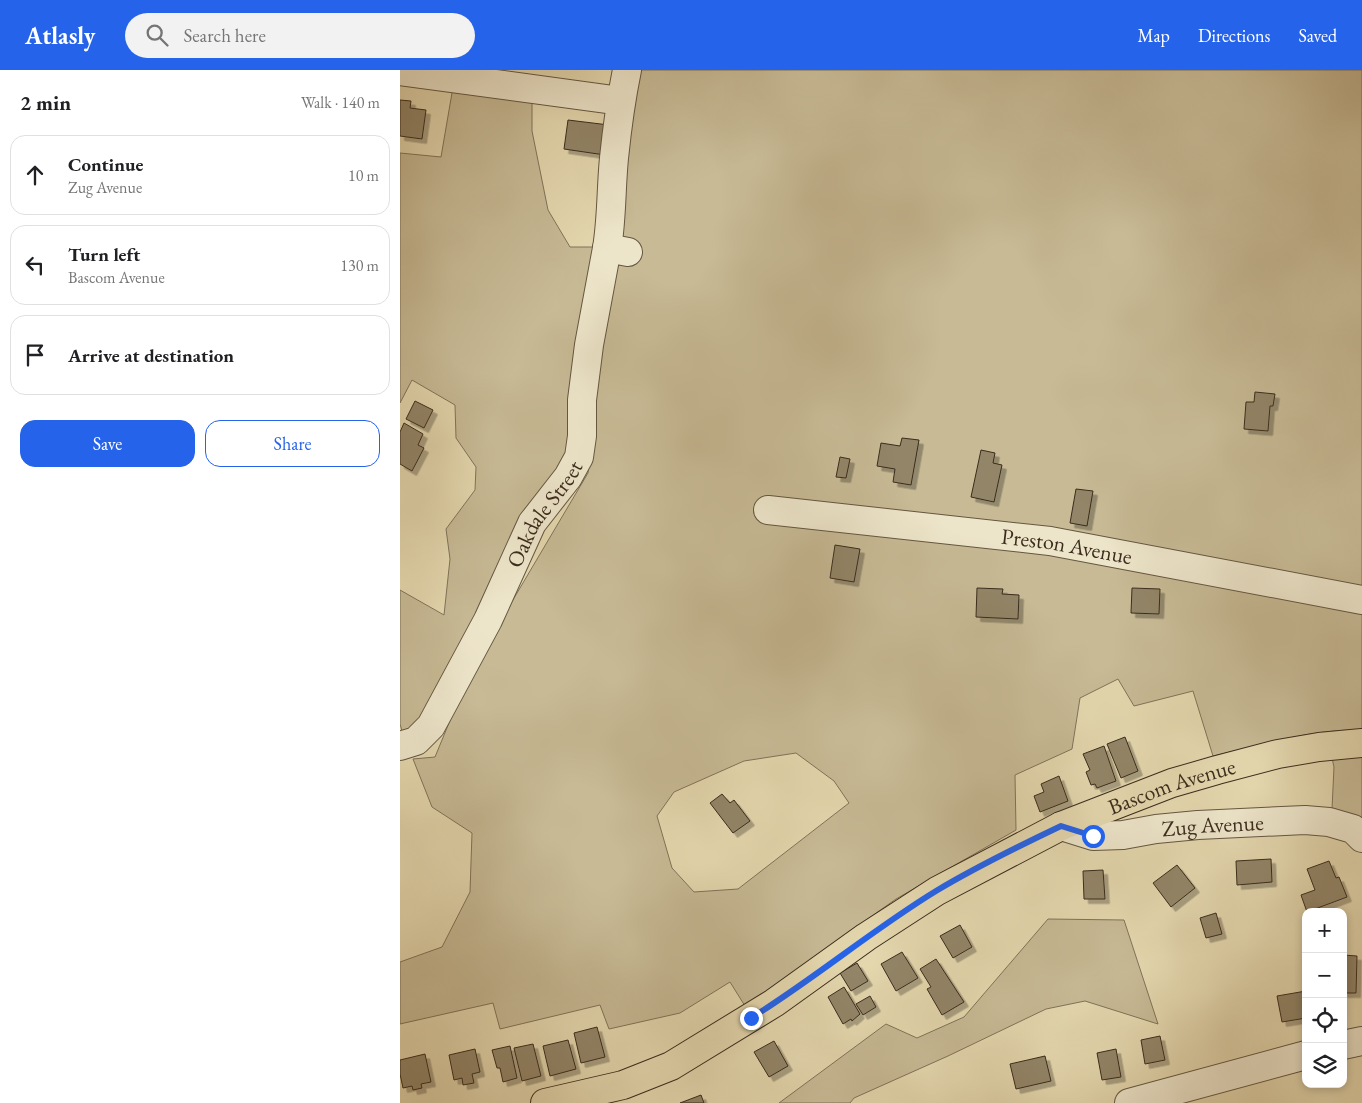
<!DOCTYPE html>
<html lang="en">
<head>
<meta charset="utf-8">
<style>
	:root { --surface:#fff; --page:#f2f2f2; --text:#202124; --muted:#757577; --line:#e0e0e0; --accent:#2563eb }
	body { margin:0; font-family:"EB Garamond",serif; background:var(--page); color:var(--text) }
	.controls { position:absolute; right:15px; bottom:15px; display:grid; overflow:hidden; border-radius:10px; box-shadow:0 2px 8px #0003 }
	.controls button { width:45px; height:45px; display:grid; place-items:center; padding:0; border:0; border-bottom:1px solid var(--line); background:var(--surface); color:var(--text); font:25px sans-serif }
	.stop { position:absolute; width:15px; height:15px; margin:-11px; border:4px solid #2563eb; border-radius:50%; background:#fff }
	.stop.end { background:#2563eb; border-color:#fff; box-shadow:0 1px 5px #0008 }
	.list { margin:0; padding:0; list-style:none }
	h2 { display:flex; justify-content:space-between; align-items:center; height:65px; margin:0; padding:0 20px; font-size:21px }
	h2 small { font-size:16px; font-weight:400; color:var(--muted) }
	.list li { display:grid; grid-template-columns:32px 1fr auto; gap:15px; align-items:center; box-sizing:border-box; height:80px; margin:0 10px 10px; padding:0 10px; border:1px solid var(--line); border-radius:15px }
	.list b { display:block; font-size:19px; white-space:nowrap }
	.list p { margin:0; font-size:16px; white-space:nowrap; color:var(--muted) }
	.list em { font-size:16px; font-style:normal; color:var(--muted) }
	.actions { display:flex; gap:10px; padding:15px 20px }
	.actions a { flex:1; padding:11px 0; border:1px solid var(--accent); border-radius:15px; text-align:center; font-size:18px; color:var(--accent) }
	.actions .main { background:var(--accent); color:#fff }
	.icon { flex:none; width:28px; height:28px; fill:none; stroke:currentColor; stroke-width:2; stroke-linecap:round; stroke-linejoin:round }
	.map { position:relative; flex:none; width:962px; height:1033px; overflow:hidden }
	header { display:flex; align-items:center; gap:30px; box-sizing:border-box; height:70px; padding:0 25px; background:var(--accent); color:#fff }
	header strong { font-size:24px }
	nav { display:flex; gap:28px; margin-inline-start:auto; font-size:18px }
	.search { width:350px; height:45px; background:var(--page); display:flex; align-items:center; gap:12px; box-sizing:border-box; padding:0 18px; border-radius:28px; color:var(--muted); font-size:19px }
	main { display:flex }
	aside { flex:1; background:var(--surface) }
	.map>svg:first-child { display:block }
	.green { fill:#c7ba95; stroke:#807359; fill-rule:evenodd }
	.building { fill:#928568; stroke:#3a2c1d; filter:url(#shadow) }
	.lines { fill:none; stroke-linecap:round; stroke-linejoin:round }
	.minor-casing { stroke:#645741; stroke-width:30 }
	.major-casing { stroke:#3a2c1d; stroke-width:30 }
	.minor { stroke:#ede5ca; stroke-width:28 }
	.major { stroke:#e4d7ae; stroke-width:28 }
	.route { stroke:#2563eb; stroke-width:6 }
	.labels { text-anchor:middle; stroke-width:5; stroke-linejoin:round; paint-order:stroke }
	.street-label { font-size:22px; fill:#3a2c1d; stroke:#ede5ca }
</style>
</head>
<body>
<header>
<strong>Atlasly</strong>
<div class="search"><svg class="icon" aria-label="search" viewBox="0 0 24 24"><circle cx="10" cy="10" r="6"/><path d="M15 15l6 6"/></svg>Search here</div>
<nav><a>Map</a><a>Directions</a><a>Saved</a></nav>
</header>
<main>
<aside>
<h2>2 min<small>Walk · 140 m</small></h2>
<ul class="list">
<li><svg class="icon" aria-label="ahead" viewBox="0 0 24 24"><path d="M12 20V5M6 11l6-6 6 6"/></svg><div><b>Continue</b><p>Zug Avenue</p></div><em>10 m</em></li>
<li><svg class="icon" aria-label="left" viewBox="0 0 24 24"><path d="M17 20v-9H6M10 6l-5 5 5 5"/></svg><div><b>Turn left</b><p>Bascom Avenue</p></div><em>130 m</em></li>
<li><svg class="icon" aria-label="arrive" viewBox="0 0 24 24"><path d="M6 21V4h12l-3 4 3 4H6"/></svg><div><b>Arrive at destination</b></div></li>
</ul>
<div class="actions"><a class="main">Save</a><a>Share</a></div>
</aside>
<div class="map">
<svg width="962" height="1033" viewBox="0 0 962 1033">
	<defs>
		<filter id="shadow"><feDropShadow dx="4.5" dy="4.5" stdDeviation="0" flood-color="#0004"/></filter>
	</defs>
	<rect width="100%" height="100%" fill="#e4d7ae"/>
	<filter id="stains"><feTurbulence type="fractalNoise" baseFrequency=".004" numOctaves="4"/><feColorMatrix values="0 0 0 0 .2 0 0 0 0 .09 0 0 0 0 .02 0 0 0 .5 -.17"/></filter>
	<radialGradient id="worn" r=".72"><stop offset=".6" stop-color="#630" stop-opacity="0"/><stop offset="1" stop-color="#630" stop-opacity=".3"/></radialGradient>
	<!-- green -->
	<path class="green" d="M236 0H962V660C911 659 862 675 813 686L793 621 734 636 718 609 680 628 672 679 615 705 616 760 496 829 345 936 330 912 280 943 209 959 200 935 100 959 93 933 0 954V892L42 877 70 822 72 763 32 737 13 689 35 687 74 592 75 594 188 403 199 299ZM396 683 434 711 449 733 338 819 294 822 272 798 257 746 274 722 344 691Z
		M53 17 132 27V61L148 140 170 177H200L174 388 26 656 2 661 0 654V520L44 545 50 489 46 459 75 420 76 397 56 368 55 335 12 310 0 333V83L41 87Z
		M962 687V751L932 739 934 697 932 688Z
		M648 849 724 850 758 954 685 931 646 939 548 986 454 1028 450 1033H379L486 954 517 968 564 947Z"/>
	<!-- building -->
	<path class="building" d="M0 30 11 31 10 38 26 40 22 69 0 66Z
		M168 50 209 55 205 85 164 79Z
		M855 322 875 324 873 336H870L868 361 844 359 846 332H854Z
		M15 331 33 340 24 358 6 349Z
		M4 353 23 364 18 375 24 378 12 401 0 394V362Z
		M502 368 519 370 511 415 493 412 495 399 477 396 481 373 500 376Z
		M581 380 595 383 593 393 602 395 594 432 571 427Z
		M440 387 450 389 446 408 436 407Z
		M676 419 693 421 687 456 670 453Z
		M435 475 460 479 454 512 430 508Z
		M577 518 603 519 602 524 619 525 618 549 576 547Z
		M732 518 760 519 759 544 731 543Z
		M725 667 738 701 721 708 707 674Z
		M704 676 716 711 697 718 695 714 691 715 686 702 690 700 683 684Z
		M659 706 668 731 640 742 634 726 644 722 641 714Z
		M322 724 330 733 334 730 350 751 333 763 310 733Z
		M871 789 872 812 837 815 836 791Z
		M929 791 936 808 939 807 947 827 907 842 901 825 915 820 907 799Z
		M777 795 795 818 771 837 753 813Z
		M703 800 705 829H684L683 801Z
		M816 843 822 864 806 868 800 848Z
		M560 855 572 877 553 888 540 866Z
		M502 882 518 908 496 921 481 894Z
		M943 885 957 886 956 923H943Z
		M536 889 564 932 542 945 527 919 531 917 520 899Z
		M457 893 468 911 451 921 440 903Z
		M444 917 460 944 452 951 451 949 443 954 428 927Z
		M906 921V948L882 952 877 926Z
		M470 926 476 937 463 945 456 934Z
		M197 957 205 987 181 993 174 963Z
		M760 966 765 990 745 994 741 970Z
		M168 970 176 999 150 1006 143 976Z
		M374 971 388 996 369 1007 354 982Z
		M133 974 141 1006 122 1011 114 978Z
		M110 976 117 1008 103 1012 100 998H97L92 980Z
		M75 979 80 1002 72 1004 74 1013 63 1015 62 1008 54 1010 49 985Z
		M716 979 721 1007 702 1010 697 983Z
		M25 984 31 1012 21 1014 22 1018 13 1020 12 1016 3 1018 0 1004V990Z
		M645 986 651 1011 616 1019 610 994Z
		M301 1025 304 1033H280Z"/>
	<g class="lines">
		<defs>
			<g id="minor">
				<path d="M0 1 221 31"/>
				<path d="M207 178C212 148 211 118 214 88 217 59 221 29 227 0"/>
				<path id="s1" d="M368 440 650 471 962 530"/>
				<path id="s2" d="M0 676 16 671 31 656 88 550 132 453 168 407 179 387 182 366V330L189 275 207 178 228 182"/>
				<path id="s3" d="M661 756 693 766 723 765 756 759 798 755 905 750 929 752 953 759 962 768"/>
				<path d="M943 975 962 971"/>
				<path d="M729 1033 906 985"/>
			</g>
			<g id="major">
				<path id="s4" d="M145 1033 223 1015 271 996 374 933 466 867 537 821 661 756 772 713 817 700 878 684 919 677 962 673"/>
			</g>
		</defs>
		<!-- minor casing -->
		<use href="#minor" class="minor-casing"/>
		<!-- major casing -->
		<use href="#major" class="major-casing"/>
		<!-- minor -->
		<use href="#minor" class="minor"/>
		<!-- major -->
		<use href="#major" class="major"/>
	</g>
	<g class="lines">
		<!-- route -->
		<path class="route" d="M351 948C414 909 472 860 536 821 576 797 619 776 661 756L693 766"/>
	</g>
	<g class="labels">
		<!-- street labels -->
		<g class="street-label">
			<text dy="8" stroke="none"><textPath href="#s2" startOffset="279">Oakdale Street</textPath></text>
			<text dy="8" stroke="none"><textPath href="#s1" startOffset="301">Preston Avenue</textPath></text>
			<text dy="8" stroke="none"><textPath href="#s4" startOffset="708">Bascom Avenue</textPath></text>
			<text dy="8" stroke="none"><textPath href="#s3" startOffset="154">Zug Avenue</textPath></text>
		</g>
	</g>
	<rect width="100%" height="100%" filter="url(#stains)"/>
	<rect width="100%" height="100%" fill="url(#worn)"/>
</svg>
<div class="controls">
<button>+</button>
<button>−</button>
<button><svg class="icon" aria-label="locate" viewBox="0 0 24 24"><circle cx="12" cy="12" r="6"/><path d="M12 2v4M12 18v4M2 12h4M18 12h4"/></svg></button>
<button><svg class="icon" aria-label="layers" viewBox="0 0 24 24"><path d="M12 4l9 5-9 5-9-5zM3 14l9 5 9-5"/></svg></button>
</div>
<div class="stop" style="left:693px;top:766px"></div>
<div class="stop end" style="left:351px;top:948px"></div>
</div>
</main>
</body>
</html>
